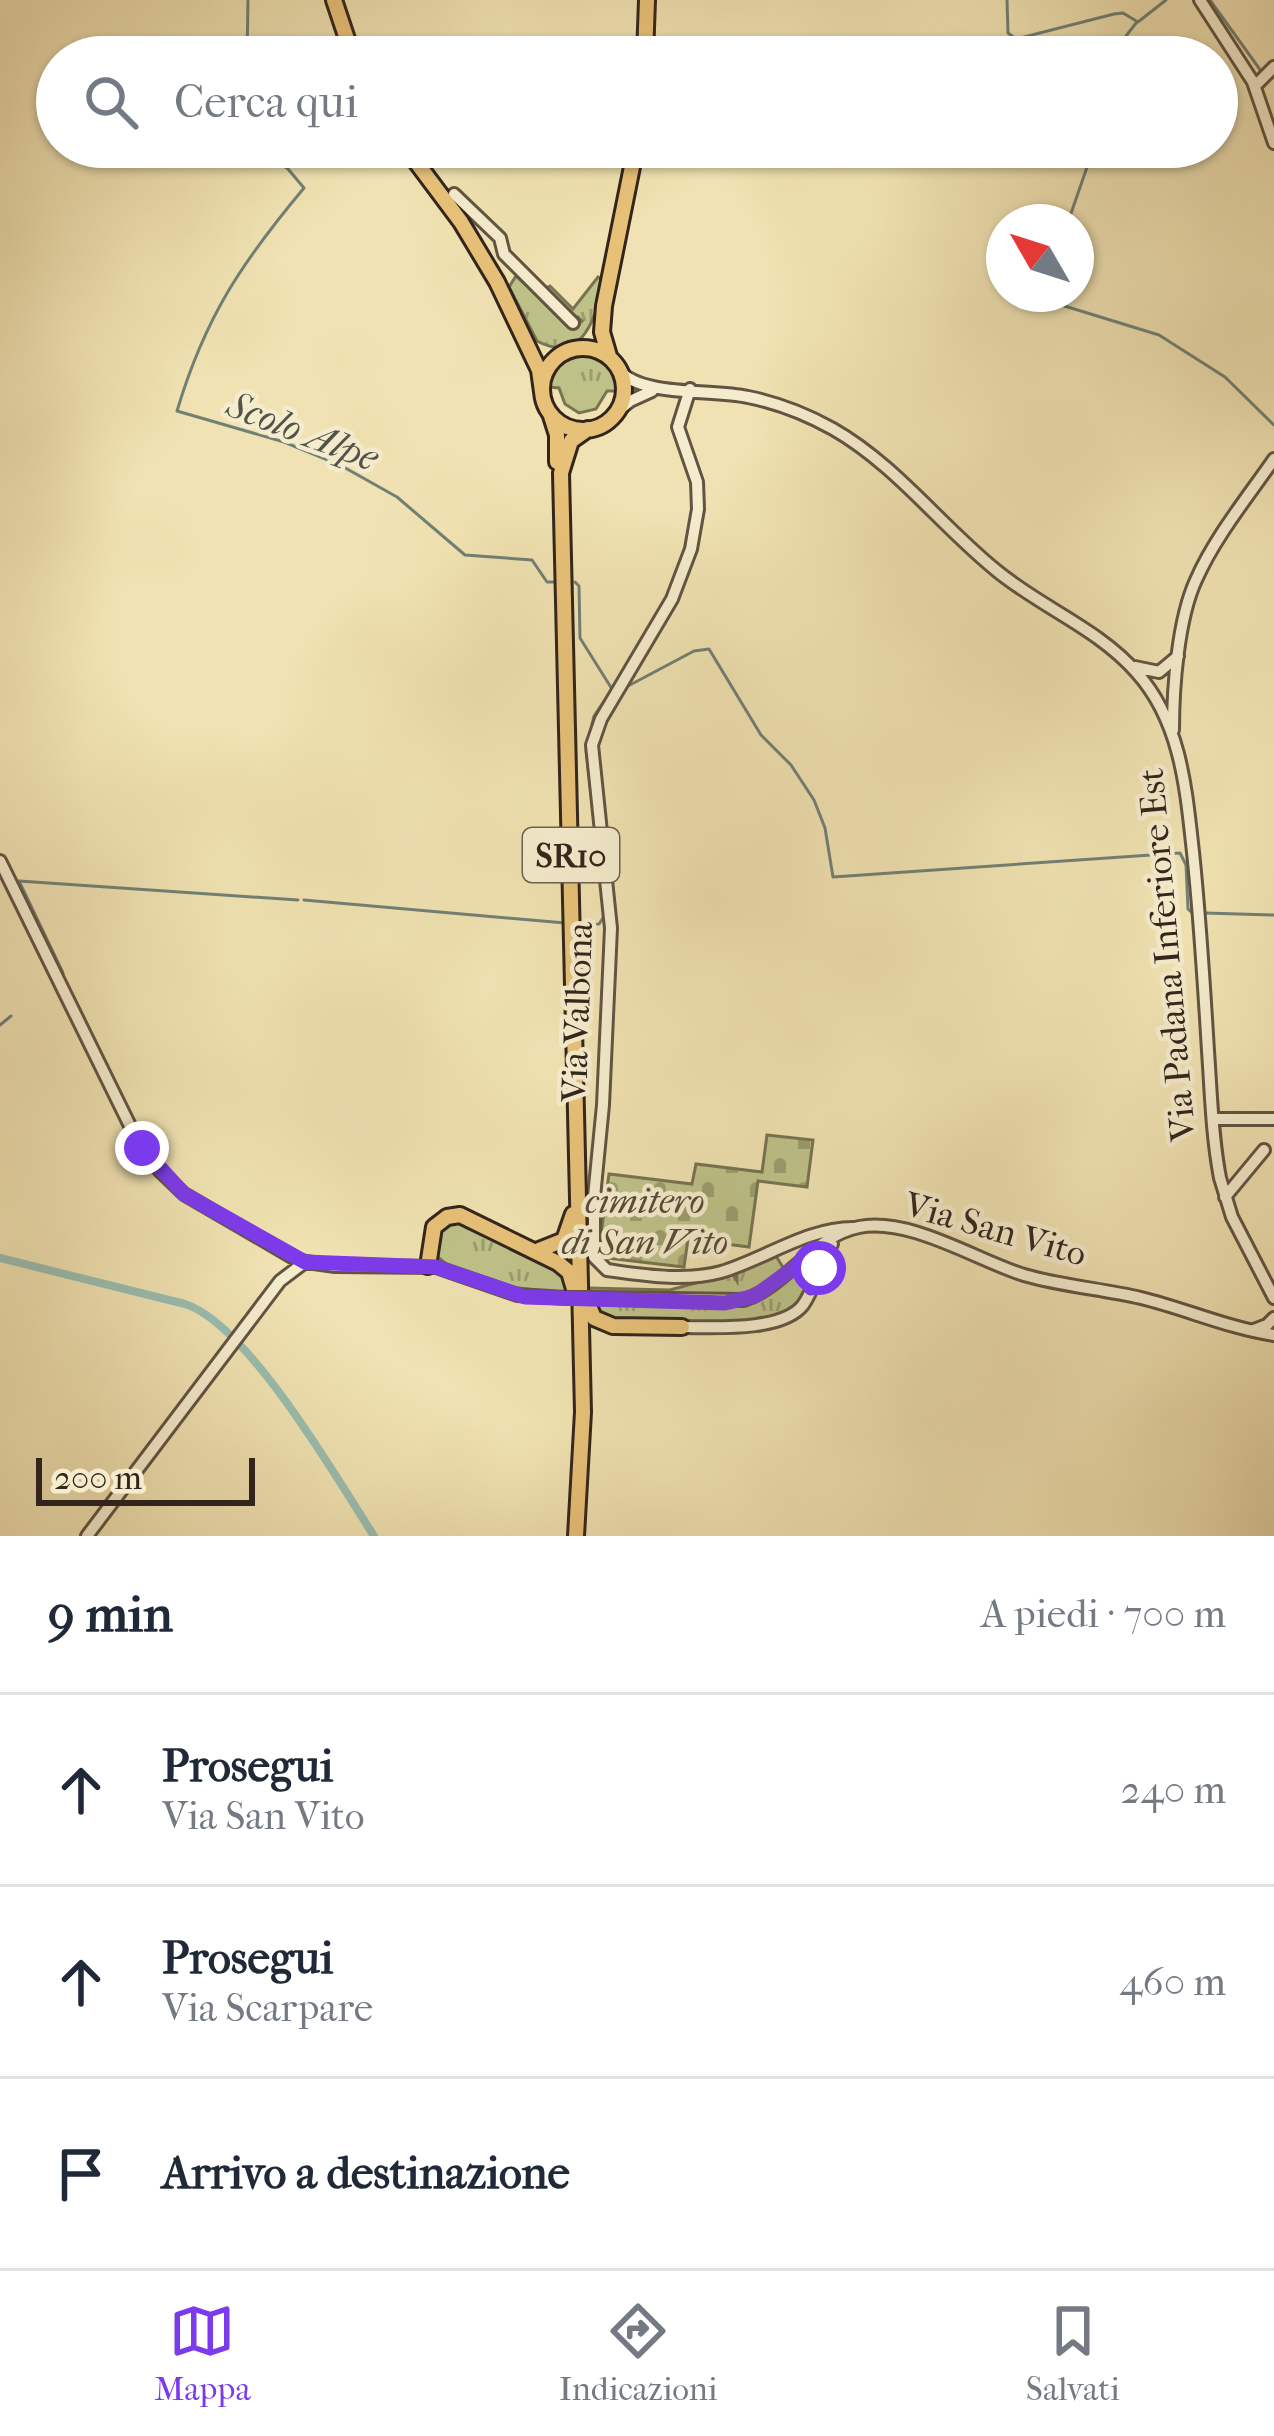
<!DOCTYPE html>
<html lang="it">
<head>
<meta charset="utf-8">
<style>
	:root { --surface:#fff; --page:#f2f2f3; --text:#1f2937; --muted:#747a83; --line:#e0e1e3; --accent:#7c3aed }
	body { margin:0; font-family:"IM FELL French Canon",serif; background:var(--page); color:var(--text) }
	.compass { position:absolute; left:986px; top:204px; width:108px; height:108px; border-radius:50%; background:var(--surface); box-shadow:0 3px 9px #0004; rotate:309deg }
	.scale { position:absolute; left:36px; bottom:30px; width:219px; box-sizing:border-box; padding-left:12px; border:6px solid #33251c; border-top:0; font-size:33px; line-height:42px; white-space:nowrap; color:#33251c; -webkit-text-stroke:9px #f5eccd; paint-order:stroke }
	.stop { position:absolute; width:36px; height:36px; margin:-27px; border:9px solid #7c3aed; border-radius:50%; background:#fff }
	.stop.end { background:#7c3aed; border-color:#fff; box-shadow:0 3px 12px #0008 }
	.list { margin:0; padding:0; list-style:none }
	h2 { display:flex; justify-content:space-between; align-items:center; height:156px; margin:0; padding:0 48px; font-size:51px }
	h2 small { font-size:39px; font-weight:400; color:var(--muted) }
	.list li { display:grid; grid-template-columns:78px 1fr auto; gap:36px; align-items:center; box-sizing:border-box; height:192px; padding:0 48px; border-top:3px solid var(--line) }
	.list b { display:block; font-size:45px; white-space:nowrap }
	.list p { margin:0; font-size:39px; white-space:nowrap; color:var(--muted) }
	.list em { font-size:39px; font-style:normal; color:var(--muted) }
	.icon { flex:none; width:66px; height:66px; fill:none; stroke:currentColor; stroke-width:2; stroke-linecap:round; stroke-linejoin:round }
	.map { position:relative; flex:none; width:1274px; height:1536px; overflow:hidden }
	.search { position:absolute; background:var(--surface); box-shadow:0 3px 9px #0004; left:36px; right:36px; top:36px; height:132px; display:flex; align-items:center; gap:30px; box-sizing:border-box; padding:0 42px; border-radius:66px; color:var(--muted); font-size:45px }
	.sheet { height:732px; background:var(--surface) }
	nav { display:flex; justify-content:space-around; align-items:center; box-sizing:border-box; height:168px; border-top:3px solid var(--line); background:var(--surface); font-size:33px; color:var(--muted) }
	nav a { display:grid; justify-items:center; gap:6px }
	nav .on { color:var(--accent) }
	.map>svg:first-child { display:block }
	.grass { fill:url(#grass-tufts); stroke:#787452; stroke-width:3 }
	.cemetery { fill:url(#cemetery-stones); stroke:#787452; stroke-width:3 }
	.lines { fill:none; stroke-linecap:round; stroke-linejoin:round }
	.stream { stroke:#718075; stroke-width:3 }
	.canal { stroke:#9abdb0; stroke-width:8 }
	.minor-casing { stroke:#625442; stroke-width:16 }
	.major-casing { stroke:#33251c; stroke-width:20 }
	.minor { stroke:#f5eccd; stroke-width:10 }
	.major { stroke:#e8c179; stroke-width:14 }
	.minor-bridge-casing { stroke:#625442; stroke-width:16; stroke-linecap:butt }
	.minor-bridge { stroke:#f5eccd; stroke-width:10 }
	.route { stroke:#7c3aed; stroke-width:15 }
	.labels { text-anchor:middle; stroke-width:9; stroke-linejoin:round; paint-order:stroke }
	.shield { fill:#f5eccd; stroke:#6d6151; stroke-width:3 }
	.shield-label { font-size:33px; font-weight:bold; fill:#33251c }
	.street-label { font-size:36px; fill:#33251c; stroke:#f5eccd }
	.park-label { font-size:36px; font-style:italic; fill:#564c37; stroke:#f5eccd }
	.water-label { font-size:39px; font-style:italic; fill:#525348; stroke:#f5eccd }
</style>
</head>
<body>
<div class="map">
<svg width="1274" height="1536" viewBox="0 0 1274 1536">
	<defs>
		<pattern id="grass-tufts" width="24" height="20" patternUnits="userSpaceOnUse" patternTransform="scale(3)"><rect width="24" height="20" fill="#bec289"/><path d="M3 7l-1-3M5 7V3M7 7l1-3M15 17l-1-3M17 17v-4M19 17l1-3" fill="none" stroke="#9b9d6f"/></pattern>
		<pattern id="cemetery-stones" width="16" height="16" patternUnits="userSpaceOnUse" patternTransform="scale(3)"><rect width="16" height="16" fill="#bec289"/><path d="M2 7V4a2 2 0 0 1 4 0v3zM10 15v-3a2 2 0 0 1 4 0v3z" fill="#9b9d6f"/></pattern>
	</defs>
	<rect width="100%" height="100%" fill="#f0e2b2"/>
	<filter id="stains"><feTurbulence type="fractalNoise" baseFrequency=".00167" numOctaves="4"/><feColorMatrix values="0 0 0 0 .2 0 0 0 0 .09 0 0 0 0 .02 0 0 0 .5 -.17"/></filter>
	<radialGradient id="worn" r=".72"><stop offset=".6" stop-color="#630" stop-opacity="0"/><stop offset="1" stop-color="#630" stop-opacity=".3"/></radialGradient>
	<!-- grass -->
	<path class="grass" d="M516 276 574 329 582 321 578 317 575 320 546 288 550 286 573 309 598 277 604 281C596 315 584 366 537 341L509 287Z
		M585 354 609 366 618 391H607L596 409 579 413 565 404 559 388 548 387 560 363Z
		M451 1220 463 1221 563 1270 571 1292C534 1292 456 1283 434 1252L435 1233Z
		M776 1256 784 1269 762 1287 737 1297 590 1292V1288L670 1290 732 1273 737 1281V1271Z
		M795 1273 806 1284C804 1293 803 1302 794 1308 758 1333 647 1321 602 1320L590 1303 737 1306 750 1303Z"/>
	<!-- cemetery -->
	<path class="cemetery" d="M767 1135 813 1140 807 1187 758 1181 749 1247 688 1239 684 1267 598 1257 609 1174 692 1184 696 1164 762 1172Z"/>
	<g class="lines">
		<!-- stream -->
		<path class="stream" d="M1007 0 1008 33 1016 39 1114 14 1123 13 1138 22 1166 0
			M1210 0 1261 71
			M247 57 248 0
			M1120 57 1126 36 1136 23
			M258 147 288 169 304 188C242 262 205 317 177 411L284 442 340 465 397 497 465 555 532 560 547 582H555
			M1068 222 1094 147
			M1045 294 1058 304 1159 335 1225 377 1274 425
			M575 582 579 586 580 638 612 689
			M628 686 694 651 709 649 761 735 791 765 814 800 825 828 833 877 1180 853 1186 865 1188 909 1195 915
			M304 900 565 923
			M1205 913 1274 915
			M579 925 599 924 605 915 586 750 594 716 613 688
			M63 973 19 881 298 900
			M0 1025 11 1016"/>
		<!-- canal -->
		<path class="canal" d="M0 1258 185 1304C248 1324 337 1479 374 1536"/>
		<defs>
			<path id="minor" d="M1200 0 1253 82 1274 143
				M1255 86 1274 67
				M454 194 500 238 504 254 573 323
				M619 370C641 397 711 389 748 397 778 403 806 414 833 429 896 465 941 526 997 571 1042 608 1099 629 1137 673 1181 722 1186 789 1193 852 1200 918 1204 984 1208 1051 1211 1093 1212 1136 1220 1178L1232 1217 1274 1298
				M690 389 678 427 697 482 698 509 691 549 672 599 601 719 592 745 611 928 603 1105 594 1197V1257L607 1270C644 1275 684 1282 721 1272 765 1259 808 1227 855 1228
				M614 414 630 401 652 391
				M1135 667 1159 672 1178 656
				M1173 730C1173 687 1178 619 1196 580 1215 537 1247 498 1274 459
				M0 861 136 1138 160 1171 184 1194 299 1261 335 1266 436 1267 517 1295 567 1298
				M1213 1119H1274
				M1225 1197 1264 1150
				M598 1298 744 1300C787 1286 813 1236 859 1227 910 1217 976 1260 1024 1275 1062 1286 1103 1289 1141 1298 1186 1309 1228 1328 1274 1335
				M682 1327C713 1327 782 1332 803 1305 816 1287 819 1262 832 1244
				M1254 1330 1267 1325 1274 1318
				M87 1536 280 1281 305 1262"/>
			<path id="major" d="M334 0 353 57
				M645 57 647 0
				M405 147 461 222 497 282 539 370 542 392
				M542 389a41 41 0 1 1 82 0a41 41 0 1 1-82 0Z
				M609 356 602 332 604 306 636 147
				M550 413 557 435V462
				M539 1250 564 1240 573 1214
				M428 1266 434 1227 447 1217 460 1215 558 1263 569 1272 574 1289
				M587 1301 594 1318 613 1326 682 1327
				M576 1536 583 1412 561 473 571 441 588 429"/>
		</defs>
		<!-- minor casing -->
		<use href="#minor" class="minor-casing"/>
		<!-- major casing -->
		<use href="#major" class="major-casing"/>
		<!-- minor -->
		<use href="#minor" class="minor"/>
		<!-- major -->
		<use href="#major" class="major"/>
		<defs>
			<path id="minor-bridge" d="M567 1298H598"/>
		</defs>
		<!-- minor-bridge casing -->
		<use href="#minor-bridge" class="minor-bridge-casing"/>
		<!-- minor-bridge -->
		<use href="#minor-bridge" class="minor-bridge"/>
	</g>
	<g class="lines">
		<!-- route -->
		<path class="route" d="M142 1148 184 1194 305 1262 436 1267 525 1297 725 1303 755 1296 795 1267 808 1274 811 1288 819 1268"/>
	</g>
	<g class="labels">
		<!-- shield labels -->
		<rect class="shield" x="523" y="828" width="96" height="54" rx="9"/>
		<g class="shield-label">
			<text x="571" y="867">SR10</text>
		</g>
		<!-- street labels -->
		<g class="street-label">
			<text transform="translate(1166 955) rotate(-95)" y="13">Via Padana Inferiore Est</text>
			<text transform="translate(576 1012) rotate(-88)" y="13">Via Valbona</text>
			<text transform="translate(996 1228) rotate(16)" y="13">Via San Vito</text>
		</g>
		<!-- park labels -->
		<g class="park-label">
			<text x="645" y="1213">cimitero<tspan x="645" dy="41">di San Vito</tspan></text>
		</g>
		<!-- water labels -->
		<g class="water-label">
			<text transform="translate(303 430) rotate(21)" y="14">Scolo Alpe</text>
		</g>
	</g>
	<rect width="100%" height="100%" filter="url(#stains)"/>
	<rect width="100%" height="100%" fill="url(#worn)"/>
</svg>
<svg class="compass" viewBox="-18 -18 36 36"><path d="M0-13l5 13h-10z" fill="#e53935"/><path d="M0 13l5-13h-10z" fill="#747a83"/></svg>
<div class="scale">200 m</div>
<div class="stop" style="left:819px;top:1268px"></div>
<div class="stop end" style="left:142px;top:1148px"></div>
<div class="search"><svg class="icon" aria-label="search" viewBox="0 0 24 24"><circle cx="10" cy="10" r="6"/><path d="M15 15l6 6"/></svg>Cerca qui</div>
</div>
<section class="sheet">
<h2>9 min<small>A piedi · 700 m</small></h2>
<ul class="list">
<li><svg class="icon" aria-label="ahead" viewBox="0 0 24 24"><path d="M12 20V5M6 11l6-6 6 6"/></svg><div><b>Prosegui</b><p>Via San Vito</p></div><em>240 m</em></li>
<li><svg class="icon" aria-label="ahead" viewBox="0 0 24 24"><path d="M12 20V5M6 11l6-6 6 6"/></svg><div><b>Prosegui</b><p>Via Scarpare</p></div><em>460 m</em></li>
<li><svg class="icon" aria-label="arrive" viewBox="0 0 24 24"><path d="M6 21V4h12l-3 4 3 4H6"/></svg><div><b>Arrivo a destinazione</b></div></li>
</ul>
</section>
<nav>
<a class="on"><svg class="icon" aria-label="map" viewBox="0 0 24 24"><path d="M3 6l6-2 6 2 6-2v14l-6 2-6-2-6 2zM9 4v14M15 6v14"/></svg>Mappa</a>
<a><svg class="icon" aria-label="directions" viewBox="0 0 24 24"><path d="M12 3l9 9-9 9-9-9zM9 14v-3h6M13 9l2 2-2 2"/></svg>Indicazioni</a>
<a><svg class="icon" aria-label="saved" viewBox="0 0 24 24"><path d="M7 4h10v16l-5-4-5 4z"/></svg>Salvati</a>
</nav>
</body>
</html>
